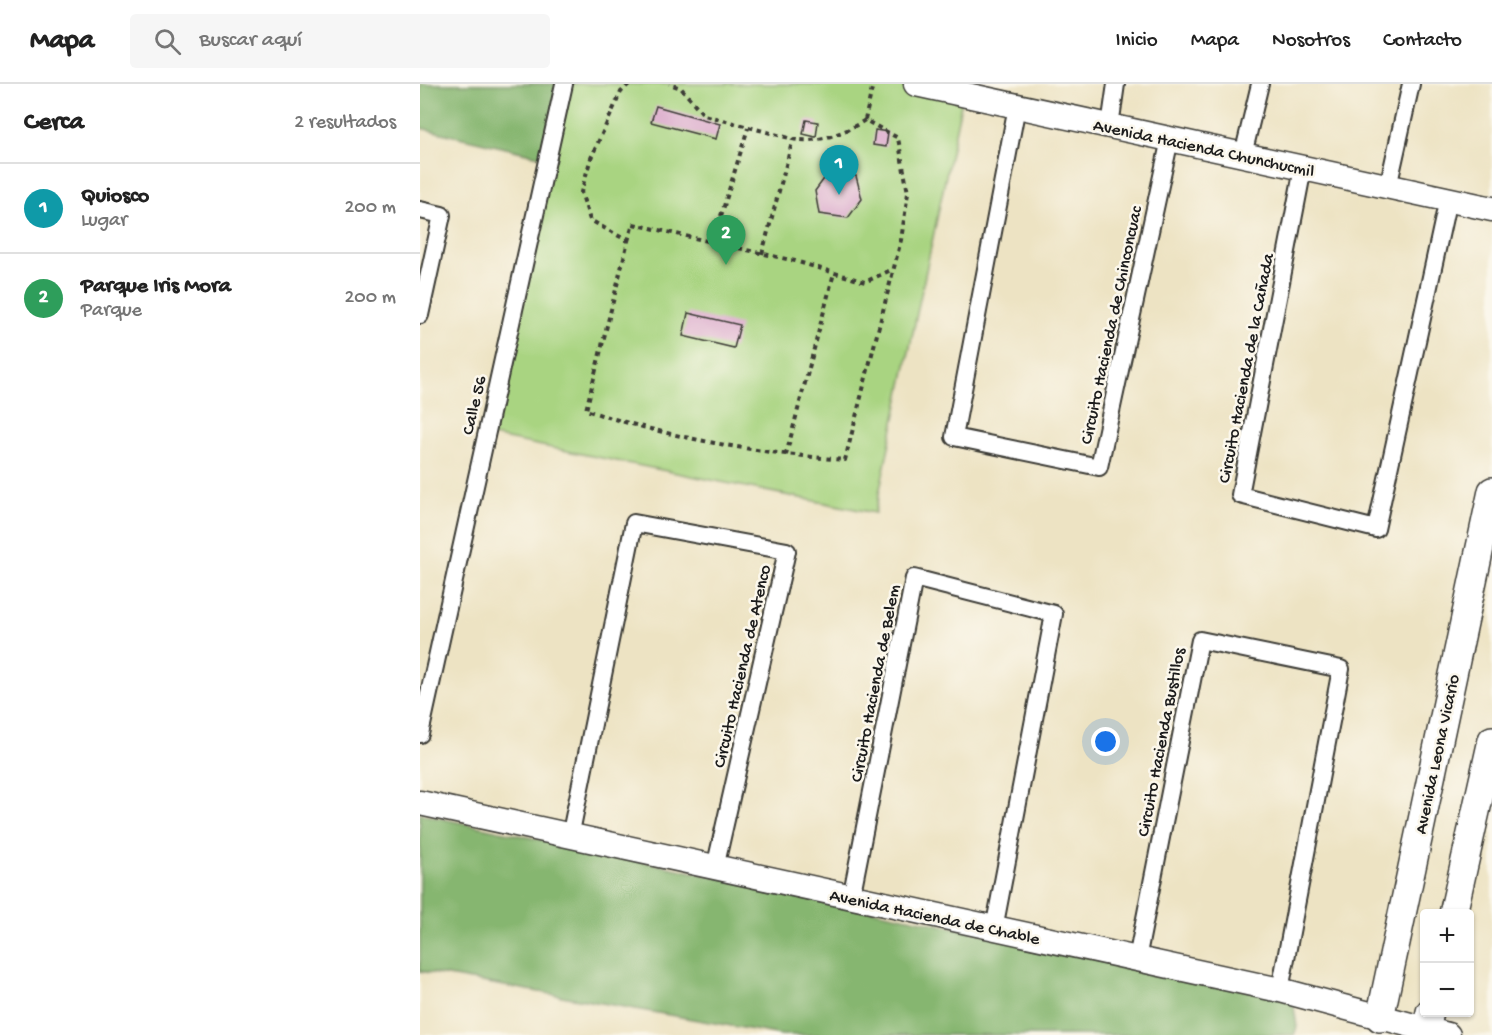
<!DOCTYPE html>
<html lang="es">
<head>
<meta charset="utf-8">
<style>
	:root { --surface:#fff; --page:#f6f6f6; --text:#222; --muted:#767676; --line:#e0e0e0; --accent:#b5179e }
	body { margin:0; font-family:"Gochi Hand",sans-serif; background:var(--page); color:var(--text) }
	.controls { position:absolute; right:18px; bottom:18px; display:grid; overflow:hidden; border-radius:6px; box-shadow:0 2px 4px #0004 }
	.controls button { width:54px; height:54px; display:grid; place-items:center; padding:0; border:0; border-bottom:2px solid var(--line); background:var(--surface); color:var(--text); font:30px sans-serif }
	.you { position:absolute; left:686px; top:658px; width:21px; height:21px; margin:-15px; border:4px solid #fff; border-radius:50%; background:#1a73e8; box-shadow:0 0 0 9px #1a73e833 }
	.badge { display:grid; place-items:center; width:39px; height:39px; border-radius:50%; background:var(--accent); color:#fff; font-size:20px; font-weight:700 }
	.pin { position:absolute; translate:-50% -50px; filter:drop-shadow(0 2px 3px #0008) }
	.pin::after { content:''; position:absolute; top:32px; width:21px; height:18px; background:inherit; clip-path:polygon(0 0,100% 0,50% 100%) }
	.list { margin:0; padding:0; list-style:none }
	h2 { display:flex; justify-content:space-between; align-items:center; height:78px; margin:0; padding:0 24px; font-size:26px }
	h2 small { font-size:20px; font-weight:400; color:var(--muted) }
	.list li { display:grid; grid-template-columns:39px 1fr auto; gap:18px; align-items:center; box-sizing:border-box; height:90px; padding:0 24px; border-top:2px solid var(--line) }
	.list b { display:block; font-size:22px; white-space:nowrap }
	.list p { margin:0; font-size:20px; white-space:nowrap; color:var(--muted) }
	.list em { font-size:20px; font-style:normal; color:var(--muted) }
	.icon { flex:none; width:33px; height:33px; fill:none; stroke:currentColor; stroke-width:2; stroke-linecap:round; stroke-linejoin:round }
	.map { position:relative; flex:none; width:1072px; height:951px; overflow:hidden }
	header { display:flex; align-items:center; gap:36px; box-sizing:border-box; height:84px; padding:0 30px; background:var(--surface); border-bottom:2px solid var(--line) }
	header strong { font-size:28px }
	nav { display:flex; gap:33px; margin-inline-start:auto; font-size:21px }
	.search { width:420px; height:54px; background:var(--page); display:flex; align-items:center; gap:15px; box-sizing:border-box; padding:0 21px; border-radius:6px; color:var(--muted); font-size:22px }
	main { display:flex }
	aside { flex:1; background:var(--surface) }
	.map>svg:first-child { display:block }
	.green { fill:#a9d481; stroke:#62784e; stroke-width:1.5 }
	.forest { fill:#86b66f; stroke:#516946; stroke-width:1.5 }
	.building { fill:#d9a6ca }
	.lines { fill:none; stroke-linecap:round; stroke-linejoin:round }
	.street-casing { stroke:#3b3a35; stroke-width:20 }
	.secondary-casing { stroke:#3b3a35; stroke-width:27 }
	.primary-casing { stroke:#3b3a35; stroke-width:30 }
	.path { stroke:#3b3a35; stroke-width:4; stroke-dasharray:4.5 4.5; stroke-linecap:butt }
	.street { stroke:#fff; stroke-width:16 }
	.secondary { stroke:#fff; stroke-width:24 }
	.primary { stroke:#fff; stroke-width:27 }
	.labels { text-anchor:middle; stroke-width:5; stroke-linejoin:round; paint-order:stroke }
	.street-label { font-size:18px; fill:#1c1c1c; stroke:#fbf7ec }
</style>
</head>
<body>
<header>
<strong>Mapa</strong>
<div class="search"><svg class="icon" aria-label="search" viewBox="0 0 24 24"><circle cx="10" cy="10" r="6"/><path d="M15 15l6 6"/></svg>Buscar aquí</div>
<nav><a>Inicio</a><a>Mapa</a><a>Nosotros</a><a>Contacto</a></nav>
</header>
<main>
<aside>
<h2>Cerca<small>2 resultados</small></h2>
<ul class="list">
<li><span class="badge" style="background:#0f9aa8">1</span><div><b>Quiosco</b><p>Lugar</p></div><em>200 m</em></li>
<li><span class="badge" style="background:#2e9e5b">2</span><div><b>Parque Iris Mora</b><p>Parque</p></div><em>200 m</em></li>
</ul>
</aside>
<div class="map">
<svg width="1072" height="951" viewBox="0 0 1072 951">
	<rect width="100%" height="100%" fill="#fbf7ec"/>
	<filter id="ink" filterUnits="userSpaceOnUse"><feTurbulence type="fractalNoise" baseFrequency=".0167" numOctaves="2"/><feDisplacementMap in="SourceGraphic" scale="12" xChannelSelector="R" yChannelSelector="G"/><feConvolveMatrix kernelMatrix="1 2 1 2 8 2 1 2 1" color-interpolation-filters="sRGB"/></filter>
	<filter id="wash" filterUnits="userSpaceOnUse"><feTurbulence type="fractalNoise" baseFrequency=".008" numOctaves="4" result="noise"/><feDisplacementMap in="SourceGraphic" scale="24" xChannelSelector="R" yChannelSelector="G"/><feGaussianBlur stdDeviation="1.35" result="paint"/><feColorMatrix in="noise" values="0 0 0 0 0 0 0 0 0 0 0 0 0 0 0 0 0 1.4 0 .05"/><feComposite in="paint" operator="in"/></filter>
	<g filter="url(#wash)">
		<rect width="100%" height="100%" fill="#ede3c3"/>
		<!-- green -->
		<path class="green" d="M144 0H494L543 11 455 429 67 351Z"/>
		<!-- forest -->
		<path class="forest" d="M0 0H144L128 74 0 44Z
			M0 730 873 916 877 943 874 951H362L0 887Z"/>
		<g id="blocks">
			<!-- building -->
			<path class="building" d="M236 22 300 40 296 55 231 38Z
				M386 36 398 38 396 53 383 50Z
				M455 46 468 48 466 63 453 61Z
				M409 88 436 92 442 115 428 134 399 130 395 107Z
				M268 229 320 241 314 264 263 252Z"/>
		</g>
	</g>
	<g filter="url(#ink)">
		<use href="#blocks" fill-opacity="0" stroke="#3b3a35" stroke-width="1.5"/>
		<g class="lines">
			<defs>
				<path id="street" d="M597 22 534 353 679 383 750 55
					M690 42 696 0
					M823 71 840 0
					M883 84 820 411 956 445 1028 115
					M968 103 991 0
					M0 126 22 131 0 231
					M0 650 144 0
					M150 753 214 439 367 467 295 784
					M431 814 494 494 634 530 574 845
					M717 875 780 556 921 585 860 906"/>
				<path id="secondary" d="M496 0 1072 125
					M0 719 860 906 1028 951"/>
				<path id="primary" d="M1033 830 1072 656
					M960 934 1072 407
					M1005 951 1010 928"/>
			</defs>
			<!-- street casing -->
			<use href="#street" class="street-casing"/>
			<!-- secondary casing -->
			<use href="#secondary" class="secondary-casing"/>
			<!-- primary casing -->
			<use href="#primary" class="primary-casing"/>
			<!-- path -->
			<path class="path" d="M209 0 201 8 171 74 161 108 170 136 208 157 166 326C249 354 338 369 425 376L481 156 488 109 478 54 445 36C425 49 396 60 373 55L284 31 261 4 249 0
				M445 36 453 0
				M208 157 213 140 375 177 445 198 473 185
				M293 158 328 44
				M342 170 373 55
				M366 371 414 189"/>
			<!-- street -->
			<use href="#street" class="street"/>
			<!-- secondary -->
			<use href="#secondary" class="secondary"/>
			<!-- primary -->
			<use href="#primary" class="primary"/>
		</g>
	</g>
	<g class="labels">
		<!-- street labels -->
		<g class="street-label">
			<text transform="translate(784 63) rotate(12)" y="6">Avenida Hacienda Chunchucmil</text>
			<text transform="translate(690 241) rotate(-78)" y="6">Circuito Hacienda de Chinconcuac</text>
			<text transform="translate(825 284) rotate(-79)" y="6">Circuito Hacienda de la Cañada</text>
			<text transform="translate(53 321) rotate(-77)" y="6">Calle 56</text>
			<text transform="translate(321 582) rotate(-77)" y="6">Circuito Hacienda de Atenco</text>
			<text transform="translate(454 599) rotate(-79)" y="6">Circuito Hacienda de Belem</text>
			<text transform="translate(740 658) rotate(-79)" y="6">Circuito Hacienda Bustillos</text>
			<text transform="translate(1016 670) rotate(-78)" y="6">Avenida Leona Vicario</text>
			<text transform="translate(515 832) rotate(12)" y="6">Avenida Hacienda de Chable</text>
		</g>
	</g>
</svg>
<div class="controls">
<button>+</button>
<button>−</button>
</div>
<div class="you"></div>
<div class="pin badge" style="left:419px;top:111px;background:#0f9aa8">1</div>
<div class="pin badge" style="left:306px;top:181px;background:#2e9e5b">2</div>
</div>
</main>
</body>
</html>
